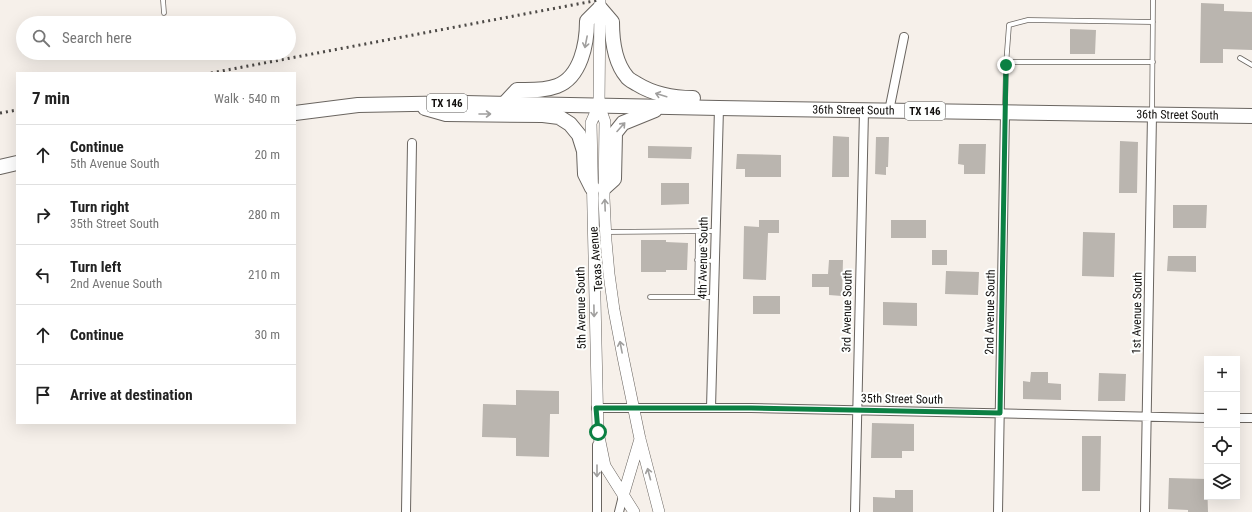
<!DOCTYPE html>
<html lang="en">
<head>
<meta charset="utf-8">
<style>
	:root { --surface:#fff; --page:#f2f2f2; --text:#222; --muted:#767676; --line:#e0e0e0 }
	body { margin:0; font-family:"Roboto Condensed",sans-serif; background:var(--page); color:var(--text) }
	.controls { position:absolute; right:12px; bottom:12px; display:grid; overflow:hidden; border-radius:0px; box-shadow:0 4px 16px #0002 }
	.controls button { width:36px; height:36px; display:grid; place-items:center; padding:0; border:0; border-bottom:1px solid var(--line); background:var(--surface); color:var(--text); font:20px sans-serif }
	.stop { position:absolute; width:12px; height:12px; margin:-9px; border:3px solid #0b8043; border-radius:50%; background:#fff }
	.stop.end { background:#0b8043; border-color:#fff; box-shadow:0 1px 4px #0008 }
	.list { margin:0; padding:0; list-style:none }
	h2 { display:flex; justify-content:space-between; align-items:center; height:52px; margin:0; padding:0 16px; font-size:17px }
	h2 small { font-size:13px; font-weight:400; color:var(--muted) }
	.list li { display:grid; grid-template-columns:26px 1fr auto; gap:12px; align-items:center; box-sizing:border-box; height:60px; padding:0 16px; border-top:1px solid var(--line) }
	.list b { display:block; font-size:15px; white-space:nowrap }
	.list p { margin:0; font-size:13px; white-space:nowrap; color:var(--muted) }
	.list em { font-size:13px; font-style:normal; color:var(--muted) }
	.icon { flex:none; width:22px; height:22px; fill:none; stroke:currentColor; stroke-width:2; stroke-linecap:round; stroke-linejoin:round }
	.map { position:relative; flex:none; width:1252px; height:512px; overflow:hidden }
	.search { position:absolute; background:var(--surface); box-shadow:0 4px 16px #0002; left:16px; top:16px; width:280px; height:44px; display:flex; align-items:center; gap:10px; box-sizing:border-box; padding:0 14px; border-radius:22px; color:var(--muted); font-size:15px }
	.panel { position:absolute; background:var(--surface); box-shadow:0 4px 16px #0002; left:16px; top:72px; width:280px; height:352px; border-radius:0px }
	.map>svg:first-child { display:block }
	.building { fill:#bab5af }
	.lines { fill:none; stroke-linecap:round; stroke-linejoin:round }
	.lane-casing { stroke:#6a6560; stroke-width:5.5 }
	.street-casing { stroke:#6a6560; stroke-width:10 }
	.secondary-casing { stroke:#6a6560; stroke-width:12 }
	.highway-casing { stroke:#6a6560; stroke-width:16 }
	.lane { stroke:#fff; stroke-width:4 }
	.street { stroke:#fff; stroke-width:8 }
	.secondary { stroke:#fff; stroke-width:11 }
	.highway { stroke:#fff; stroke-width:14 }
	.rail { stroke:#4d4a47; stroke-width:3; stroke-dasharray:2 4; stroke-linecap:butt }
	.oneway { stroke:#a09f9e }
	.route { stroke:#0b8043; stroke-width:5 }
	.labels { text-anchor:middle; stroke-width:4; stroke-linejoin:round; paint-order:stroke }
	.shield { fill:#fefffe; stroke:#585755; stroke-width:1 }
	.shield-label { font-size:11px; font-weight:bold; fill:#110f0d }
	.street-label { font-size:12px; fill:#110f0d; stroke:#fefffe }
</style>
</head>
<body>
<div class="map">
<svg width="1252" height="512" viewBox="0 0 1252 512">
	<rect width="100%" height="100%" fill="#f6f0ea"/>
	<!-- building -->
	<path class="building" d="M1201 3 1224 4V11L1252 12V50L1223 49V63H1200Z
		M1070 29 1096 30 1095 54H1070Z
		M833 136 849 137V177H832Z
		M876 137H889L888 167H886V175L875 174Z
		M1120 141 1138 142 1137 193H1119Z
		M959 144H986L985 174H964V165L958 164Z
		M648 146 692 147 691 159 648 158Z
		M737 154 781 155V177H745V169H736Z
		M661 183H689V204L661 205Z
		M1173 205H1207L1206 228H1173Z
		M759 220H779V233H768L766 280 743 279 744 226 759 227Z
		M891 220H926V238H891Z
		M1083 232 1115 233 1114 277 1082 276Z
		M641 240H666V242L688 243 687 270H666V272H641Z
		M932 250H947V265H932Z
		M1168 256H1196V272L1167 271Z
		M829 260H843L842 296 829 295V287H812V274H828Z
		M946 271 979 272 978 295 945 294Z
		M753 296H780V314H753Z
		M883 302 917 303V326L883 325Z
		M1031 372H1048V383L1061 384V400L1023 399V381L1030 382Z
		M1099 373 1126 374 1125 401H1098Z
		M516 390 559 391V414H550L549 457 516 456V438L482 437 483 404 516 405Z
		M872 423 914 424V451H902V458H871Z
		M1082 436H1101L1100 491H1082Z
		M1169 478 1207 479 1208 512H1188V510L1168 509Z
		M895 490H913V512H873V497L895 498Z"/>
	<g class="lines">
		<defs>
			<path id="lane" d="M163 0 164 13
				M1240 58 1252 65
				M1006 65 1009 25 1028 20 1153 22
				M1005 109 1006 65 1010 62H1153
				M1152 113 1153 0
				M606 232 715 231
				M697 260 715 261
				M650 297H714
				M697 297 698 231"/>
			<path id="street" d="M889 111 904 37
				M596 408H751L1207 418
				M711 408 719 108
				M1237 418H1252
				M406 512 412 143
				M597 512V445
				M619 512 623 496
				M855 512 864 111
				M998 512 1005 113
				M1145 512 1152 115"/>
			<path id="secondary" d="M600 0 599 105 605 122 604 198 606 241 609 274 614 310 623 357 640 439 659 512
				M599 105 591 123 598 432 605 466 634 512
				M623 496 640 439"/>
			<g id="highway">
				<path d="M504 104 517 90C530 90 544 91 557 86 581 77 587 43 587 21L600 8 612 22C612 40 615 63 627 77 629 80 634 82 637 84 655 95 673 98 693 98"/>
				<path d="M425 108 446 114 543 115 559 117 570 124 579 135 584 151 585 174 592 188"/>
				<path id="s1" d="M295 113 358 105 465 103 719 108 1252 116"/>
				<path d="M0 167 17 163"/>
				<path d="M604 188 614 179 615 133 623 123 655 110"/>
			</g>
		</defs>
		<!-- lane casing -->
		<use href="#lane" class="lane-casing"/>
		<!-- street casing -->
		<use href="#street" class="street-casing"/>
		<!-- secondary casing -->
		<use href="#secondary" class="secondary-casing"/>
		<!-- highway casing -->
		<use href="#highway" class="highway-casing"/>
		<!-- lane -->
		<use href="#lane" class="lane"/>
		<!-- street -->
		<use href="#street" class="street"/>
		<!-- secondary -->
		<use href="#secondary" class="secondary"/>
		<!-- highway -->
		<use href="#highway" class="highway"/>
		<!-- rail -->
		<path class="rail" d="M211 73 599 0
			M0 113 17 110"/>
	</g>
	<!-- one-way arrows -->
	<defs><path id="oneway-shaft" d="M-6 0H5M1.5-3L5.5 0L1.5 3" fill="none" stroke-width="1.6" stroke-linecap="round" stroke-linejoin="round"/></defs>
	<g class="oneway">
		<use href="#oneway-shaft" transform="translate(586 42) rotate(101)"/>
		<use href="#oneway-shaft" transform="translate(661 95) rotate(-163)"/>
		<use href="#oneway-shaft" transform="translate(485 114)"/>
		<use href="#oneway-shaft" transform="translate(621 127) rotate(-48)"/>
		<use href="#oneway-shaft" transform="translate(605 205) rotate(-92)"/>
		<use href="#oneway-shaft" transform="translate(594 311) rotate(89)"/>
		<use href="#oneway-shaft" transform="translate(621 347) rotate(-101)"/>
		<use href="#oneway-shaft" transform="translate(597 471) rotate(90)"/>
		<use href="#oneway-shaft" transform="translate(649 474) rotate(-105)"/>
	</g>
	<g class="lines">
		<!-- route -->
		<path class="route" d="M598 432 596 408H751L1000 413 1006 65"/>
	</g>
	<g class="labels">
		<!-- shield labels -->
		<g class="shield">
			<rect x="427" y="94" width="40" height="18" rx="3"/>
			<rect x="905" y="102" width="40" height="18" rx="3"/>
		</g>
		<g class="shield-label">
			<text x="447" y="107">TX 146</text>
			<text x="925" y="115">TX 146</text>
		</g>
		<!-- street labels -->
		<g class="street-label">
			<text dy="4" stroke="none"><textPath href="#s1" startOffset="559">36th Street South</textPath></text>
			<text dy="4" stroke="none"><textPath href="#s1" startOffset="883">36th Street South</textPath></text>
			<text transform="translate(703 258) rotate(-89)" y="4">4th Avenue South</text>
			<text transform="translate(596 259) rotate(-95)" y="4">Texas Avenue</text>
			<text transform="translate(581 308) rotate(-91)" y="4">5th Avenue South</text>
			<text transform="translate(847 311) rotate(-89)" y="4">3rd Avenue South</text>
			<text transform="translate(990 312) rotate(-89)" y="4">2nd Avenue South</text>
			<text transform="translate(1137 313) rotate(-89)" y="4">1st Avenue South</text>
			<text transform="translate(902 399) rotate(1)" y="4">35th Street South</text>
		</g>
	</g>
</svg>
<div class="controls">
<button>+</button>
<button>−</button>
<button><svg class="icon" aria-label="locate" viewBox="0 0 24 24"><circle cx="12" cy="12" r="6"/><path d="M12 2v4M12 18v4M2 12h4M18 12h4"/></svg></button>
<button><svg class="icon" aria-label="layers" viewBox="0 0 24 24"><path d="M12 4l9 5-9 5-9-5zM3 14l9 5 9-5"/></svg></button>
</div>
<div class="stop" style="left:598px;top:432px"></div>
<div class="stop end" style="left:1006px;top:65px"></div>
<div class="search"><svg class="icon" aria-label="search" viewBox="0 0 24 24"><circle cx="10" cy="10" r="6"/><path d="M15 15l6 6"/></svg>Search here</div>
<section class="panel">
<h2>7 min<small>Walk · 540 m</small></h2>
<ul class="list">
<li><svg class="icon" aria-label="ahead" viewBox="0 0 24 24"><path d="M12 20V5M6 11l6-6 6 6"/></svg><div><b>Continue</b><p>5th Avenue South</p></div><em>20 m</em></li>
<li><svg class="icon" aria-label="right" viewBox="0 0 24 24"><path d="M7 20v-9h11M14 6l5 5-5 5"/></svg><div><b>Turn right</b><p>35th Street South</p></div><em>280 m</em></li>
<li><svg class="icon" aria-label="left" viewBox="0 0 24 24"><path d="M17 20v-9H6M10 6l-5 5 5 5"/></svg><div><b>Turn left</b><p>2nd Avenue South</p></div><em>210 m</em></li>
<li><svg class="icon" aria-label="ahead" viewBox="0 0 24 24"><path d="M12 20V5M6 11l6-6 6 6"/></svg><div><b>Continue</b></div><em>30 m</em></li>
<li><svg class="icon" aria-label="arrive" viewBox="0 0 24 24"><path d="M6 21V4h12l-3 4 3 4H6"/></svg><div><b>Arrive at destination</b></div></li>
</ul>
</section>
</div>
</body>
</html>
